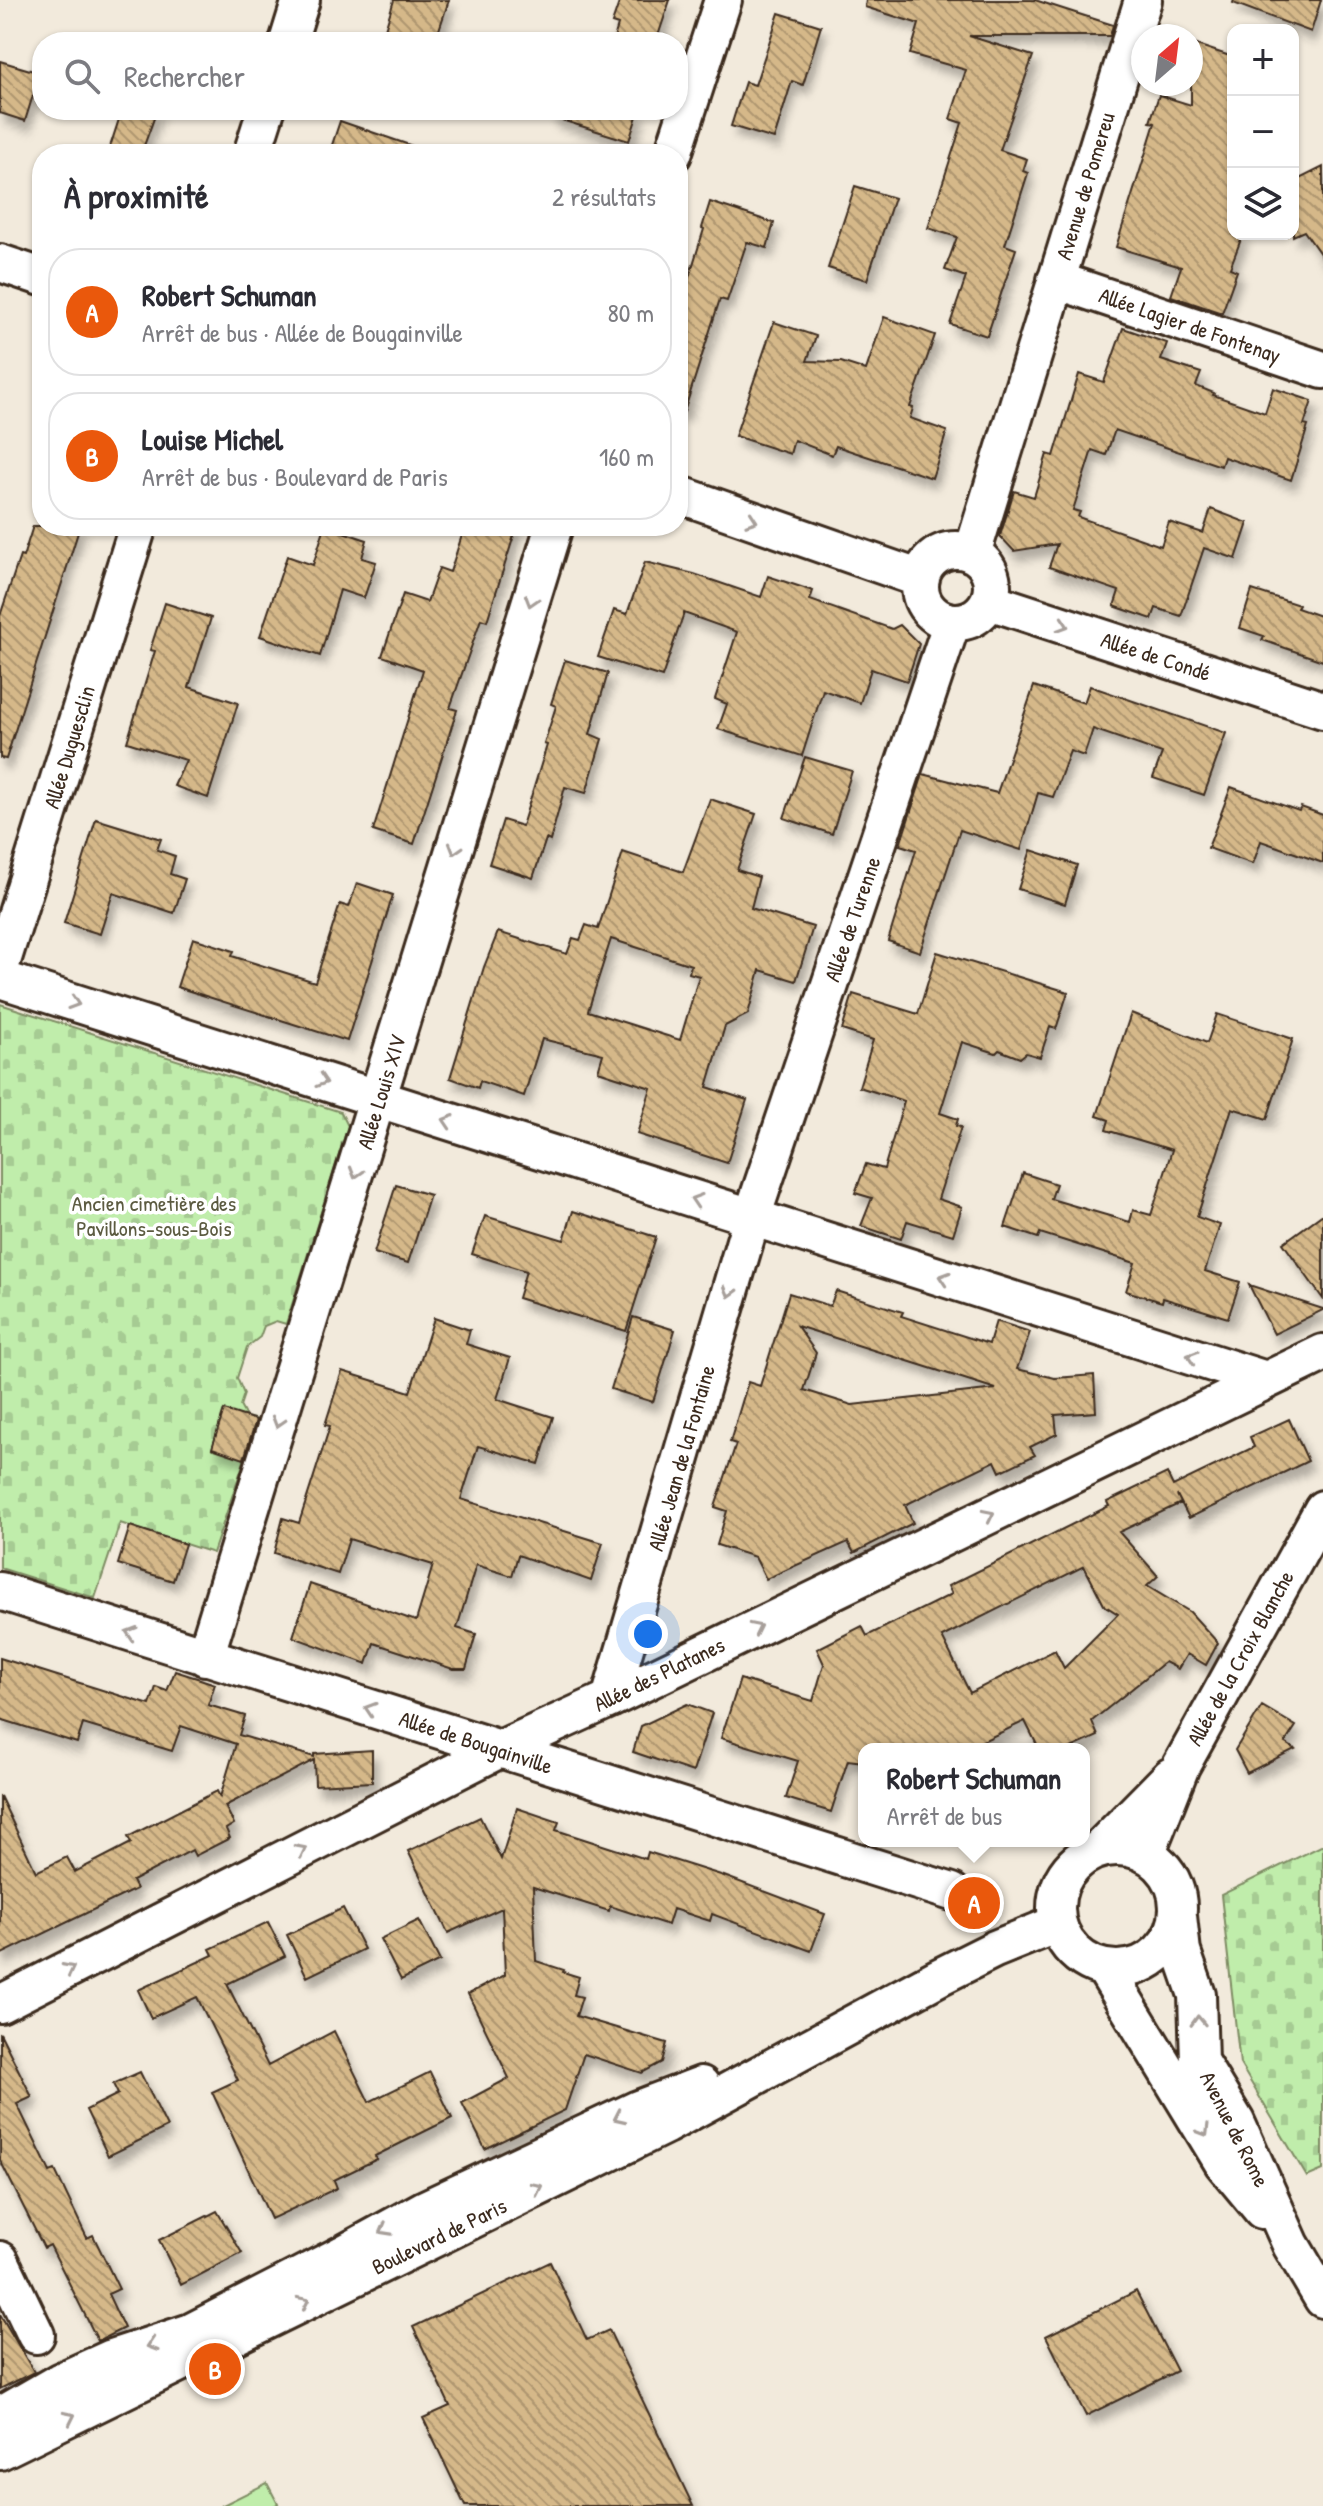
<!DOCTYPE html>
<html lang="fr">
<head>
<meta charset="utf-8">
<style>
	:root { --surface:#fff; --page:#f7f7f7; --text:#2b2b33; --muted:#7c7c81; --line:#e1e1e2; --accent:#ea580c }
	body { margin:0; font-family:"Patrick Hand",sans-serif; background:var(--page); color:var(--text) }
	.controls { position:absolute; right:24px; top:24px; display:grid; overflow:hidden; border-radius:16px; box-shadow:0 2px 6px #0004 }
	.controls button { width:72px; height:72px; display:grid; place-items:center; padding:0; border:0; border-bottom:2px solid var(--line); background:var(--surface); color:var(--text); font:40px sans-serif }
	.compass { position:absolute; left:1131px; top:24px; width:72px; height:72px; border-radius:50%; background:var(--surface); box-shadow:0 2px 6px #0004; rotate:28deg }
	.you { position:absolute; left:648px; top:1634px; width:28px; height:28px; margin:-20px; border:6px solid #fff; border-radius:50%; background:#1a73e8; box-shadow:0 0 0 12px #1a73e833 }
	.badge { display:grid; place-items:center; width:52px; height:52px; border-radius:50%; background:var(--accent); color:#fff; font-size:26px; font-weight:700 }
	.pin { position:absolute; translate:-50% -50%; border:4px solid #fff; box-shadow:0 2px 8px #0006 }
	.popup { position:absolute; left:858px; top:1743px; width:232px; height:104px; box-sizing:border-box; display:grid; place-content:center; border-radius:16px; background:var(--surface); filter:drop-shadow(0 2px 6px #0005); font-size:26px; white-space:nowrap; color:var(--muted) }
	.popup b { font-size:30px; color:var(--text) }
	.popup::after { content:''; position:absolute; left:50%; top:100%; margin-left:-16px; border:16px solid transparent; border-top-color:var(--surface) }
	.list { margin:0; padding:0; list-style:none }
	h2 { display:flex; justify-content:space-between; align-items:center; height:104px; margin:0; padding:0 32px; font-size:34px }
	h2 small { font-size:26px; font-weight:400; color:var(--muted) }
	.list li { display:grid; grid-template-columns:52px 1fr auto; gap:24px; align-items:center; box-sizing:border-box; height:128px; margin:0 16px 16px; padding:0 16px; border:2px solid var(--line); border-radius:32px }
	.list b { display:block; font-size:30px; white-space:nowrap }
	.list p { margin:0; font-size:26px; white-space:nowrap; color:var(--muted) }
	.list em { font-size:26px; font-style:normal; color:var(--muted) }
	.icon { flex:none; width:44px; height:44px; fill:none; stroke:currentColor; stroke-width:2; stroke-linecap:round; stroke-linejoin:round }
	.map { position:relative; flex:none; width:1323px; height:2506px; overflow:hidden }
	.search { position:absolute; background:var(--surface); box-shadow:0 2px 6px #0004; left:32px; top:32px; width:656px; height:88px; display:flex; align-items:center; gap:20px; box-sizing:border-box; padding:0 28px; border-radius:32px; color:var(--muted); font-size:30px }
	.panel { position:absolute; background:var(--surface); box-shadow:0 2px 6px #0004; left:32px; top:144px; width:656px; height:392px; border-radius:32px }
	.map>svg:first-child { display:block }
	.cemetery { fill:url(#cemetery-stones); stroke:#7e8c64; stroke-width:2 }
	.green { fill:#c0edab; stroke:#7e8c64; stroke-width:2 }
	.building { fill:url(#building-back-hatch); stroke:#3b2a1e; stroke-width:2; fill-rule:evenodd; filter:url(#shadow) }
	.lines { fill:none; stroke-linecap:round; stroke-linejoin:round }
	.minor-casing { stroke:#3b2a1e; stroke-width:42 }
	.minor { stroke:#fff; stroke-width:36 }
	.oneway { stroke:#a79f9a }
	.labels { text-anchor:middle; stroke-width:7; stroke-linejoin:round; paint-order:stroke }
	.street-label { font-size:22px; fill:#3b2a1e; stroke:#fff }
	.park-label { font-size:22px; fill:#5c5b41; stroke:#fff }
</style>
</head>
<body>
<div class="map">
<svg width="1323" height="2506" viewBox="0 0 1323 2506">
	<defs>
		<pattern id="cemetery-stones" width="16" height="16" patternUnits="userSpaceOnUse" patternTransform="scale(2)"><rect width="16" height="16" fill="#c0edab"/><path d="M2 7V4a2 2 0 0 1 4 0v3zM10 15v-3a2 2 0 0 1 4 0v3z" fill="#a6cb93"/></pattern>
		<pattern id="building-back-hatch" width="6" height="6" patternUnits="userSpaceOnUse" patternTransform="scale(2)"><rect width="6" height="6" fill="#d5b889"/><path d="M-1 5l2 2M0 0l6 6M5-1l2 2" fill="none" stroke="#ae966f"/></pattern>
		<filter id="shadow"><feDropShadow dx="5" dy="9" stdDeviation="4" flood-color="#0004"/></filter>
	</defs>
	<rect width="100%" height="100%" fill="#f2eadc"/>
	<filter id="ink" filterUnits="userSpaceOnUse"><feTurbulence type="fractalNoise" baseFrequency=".0125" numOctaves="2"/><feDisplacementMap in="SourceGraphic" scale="16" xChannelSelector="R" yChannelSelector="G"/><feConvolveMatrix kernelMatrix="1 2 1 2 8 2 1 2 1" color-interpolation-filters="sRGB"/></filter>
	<g filter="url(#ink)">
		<!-- cemetery -->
		<path class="cemetery" d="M0 1004 341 1112 348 1126 286 1324 276 1321 264 1326 260 1337 247 1347 237 1378 244 1394 240 1406 246 1417 258 1420 213 1553 120 1523 95 1598 0 1568Z
			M1323 1845V2170L1307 2177 1240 2064 1221 1895Z"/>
		<!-- green -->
		<path class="green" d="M267 2483 278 2504 274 2506H221Z"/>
		<!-- building -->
		<path class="building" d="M394 0H449L435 42H381Z
			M620 0H670L656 42H613L618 25 612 23Z
			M866 0H1035L1113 25 1110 36H969L1033 56 1000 150 1027 159 1023 171 1028 173 1005 245 1016 249 987 336 950 324 966 277 945 270 957 237 928 228 962 123 950 119 966 70 910 54 919 24 865 7Z
			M1234 0H1321L1311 32 1233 3Z
			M779 13 821 26 803 85 792 81 774 139 731 126 745 82 755 85Z
			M1191 43 1233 57V234H1243L1230 268 1237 271 1222 313 1171 296 1181 267 1116 247 1155 123 1150 122 1159 95 1191 105Z
			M0 61 40 73 25 121 0 113Z
			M122 110H157L141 154H130L110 147Z
			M553 110H639L629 141 552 117Z
			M340 121 421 149V154H329Z
			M1323 167V258L1304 231 1293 236V182Z
			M855 186 894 198 867 280 828 268Z
			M710 202 774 223 767 248 747 242 727 301 720 299 684 412 678 411V313L704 229 702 228Z
			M884 317 935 335 910 407 913 408 910 418 947 431 932 478 836 446 832 455 794 440 790 454 735 436 774 322 816 336 807 361 841 362 866 370Z
			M1123 328 1167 343 1161 360 1201 373 1196 386 1214 393 1213 395 1265 413 1273 388 1312 401 1304 425 1308 426 1291 480 1224 457 1221 466 1115 430 1106 455 1092 450 1073 510 1080 512 1078 517 1161 546 1169 522 1203 533 1211 509 1248 523 1236 559 1204 548 1181 616 1156 608 1152 619 1114 606 1119 591 1049 567 1057 544 1014 551 1000 536 1014 491 1034 497 1047 454 1054 456 1079 374 1104 382Z
			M33 526H80L6 759 0 758V616L20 556 23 557Z
			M325 526 367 540 362 558 376 562 364 598 340 590 320 656 260 636 287 556 313 565Z
			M465 526H517L487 621 481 619 450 708 457 710 414 844 373 831 423 670 382 656 403 594 427 602 439 568 450 572Z
			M645 562 694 574 761 597 768 576 813 591 810 600 892 629 900 625 919 644 907 681 871 669 860 703 823 690 802 756 718 729 727 704 715 699 737 632 684 613 662 677 598 657 614 610 627 614Z
			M1252 590 1299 605 1297 608 1323 617V661L1262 640 1264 636 1240 628Z
			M165 603 211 618 189 687 238 703 208 798 174 786 186 760 127 742 155 651 150 650Z
			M565 660 608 673 590 734 602 739 586 793 565 787 550 841 546 839 533 878 489 864 503 820 522 826 547 745 544 744 556 706 551 704Z
			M1034 686 1084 703 1090 686 1226 733 1204 795 1153 778 1162 753 1093 729 1084 756 1070 751 1053 797 1038 793 1021 850 960 830 920 952 888 941 916 850 900 845 923 774 997 793Z
			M805 757 852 771 832 834 784 818Z
			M1231 787 1299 811 1301 807 1323 815V863L1261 841 1253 864 1208 848Z
			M710 799 756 814 737 870 759 877 751 908 813 927 796 981 760 970 748 1014 725 1026 707 1087 747 1100 727 1163 637 1134 651 1088 598 1071 603 1054 542 1039 524 1096 480 1081 478 1088 450 1078 484 967 498 932 567 954 573 938 580 940 586 925 598 929 623 852 683 872ZM611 939 691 965 689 973 699 976 680 1040 588 1011Z
			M96 819 161 839 157 850 175 856 170 874 185 879 174 913 113 893 100 934 64 923Z
			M1031 850 1077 865 1065 904 1018 889Z
			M357 883 393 895 347 1041 177 987 193 938 234 951 232 956 315 982 340 904 349 907Z
			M937 952 1068 992 1056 1029 1050 1027 1040 1057 1026 1053 1020 1058 999 1050 996 1053 962 1042 940 1113 958 1119 956 1126 961 1127 938 1199 962 1207 953 1235 907 1221 901 1239 861 1226 872 1198 855 1193 866 1164 884 1169 904 1101 859 1087 873 1040 842 1030 853 994 918 1014Z
			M1131 1013 1207 1043 1217 1014 1293 1039 1267 1119 1232 1108 1197 1217 1220 1225 1205 1271 1240 1282 1228 1318 1163 1298 1162 1302 1126 1291 1135 1263 1040 1233 1038 1238 1005 1227 1023 1173 1056 1184 1051 1199 1130 1222 1133 1210 1151 1215 1172 1150 1106 1130 1109 1120 1097 1116Z
			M396 1185 430 1195 408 1263 374 1253Z
			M573 1211 656 1237 626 1331 518 1298 526 1271 472 1254 485 1216 564 1240Z
			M1323 1214V1299L1283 1243Z
			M1249 1285 1323 1309V1310L1274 1334Z
			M836 1291 903 1312 901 1316 989 1344 996 1321 1030 1332 1017 1369 1055 1378 1094 1375 1096 1412 1055 1415 1057 1434 1030 1447 1035 1455 1000 1472 995 1461 905 1505 913 1523 854 1553 848 1542 766 1579 755 1557 717 1545 727 1511 715 1507 736 1444 730 1442 748 1382 760 1386 789 1293 830 1306ZM797 1326 933 1369 996 1389 852 1405 804 1390 816 1353Z
			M633 1317 675 1330 653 1402 611 1389Z
			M434 1318 470 1330 466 1344 510 1358 497 1399 553 1417 539 1464 478 1446 461 1499 603 1543 591 1581 518 1555 512 1576 476 1565 457 1628 476 1634 466 1669H453L374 1643 367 1664 293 1637 310 1584 416 1621 433 1565 349 1539 338 1574 274 1553 283 1518 299 1523 330 1426 325 1425 342 1371 410 1392Z
			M224 1410 256 1420 244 1459 212 1448Z
			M1289 1419 1308 1461 1189 1518 1177 1495 1181 1503 1119 1532 1158 1576 1147 1586 1190 1612 1218 1643 1206 1665 1187 1654 1178 1669 1165 1662 1092 1721 1098 1736 1069 1749H1039L1025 1721 966 1749H864V1762L848 1760 831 1812 786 1798 798 1761 721 1738 740 1679 813 1701 824 1664 817 1649 862 1626 867 1636 952 1594 948 1586 1109 1506 1107 1502 1167 1473 1173 1486 1254 1447 1250 1437ZM1084 1566 1104 1605 1118 1614 1064 1668 1055 1650 970 1693 942 1637Z
			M130 1526 185 1544 173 1581 118 1564Z
			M0 1658 150 1705 156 1687 167 1691 175 1671 197 1678 215 1684 208 1705 245 1716 239 1735 314 1757V1754L372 1750V1782L315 1785 314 1760 225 1806 234 1824 226 1829 230 1838 195 1856 192 1850 132 1881 136 1889 0 1955V1796L36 1872 67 1857 75 1872 131 1843 128 1837 217 1791 220 1797 236 1744 181 1726 172 1751 83 1724 77 1743 0 1719Z
			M687 1704 712 1713 693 1772 633 1752 641 1726Z
			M1262 1706 1296 1726 1285 1743 1295 1749 1247 1773 1235 1750Z
			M517 1808 559 1822 556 1830 646 1859 648 1852 724 1876 825 1914 811 1951 712 1914 710 1921 673 1909 668 1925 610 1906 609 1911 533 1887 536 1961 564 1970 563 1972 579 1977 574 1995 582 1997 576 2016 667 2043 662 2062 642 2073 584 2054 565 2110 485 2149 462 2103 509 2078 468 1994 505 1975 502 1908 448 1933 408 1851 480 1817 501 1859Z
			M343 1908 364 1949 307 1977 287 1935Z
			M419 1920 440 1961 401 1980 380 1939Z
			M268 1922 285 1956 227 1984 268 2066 334 2031 369 2102 430 2072 452 2118 375 2156 377 2159 334 2180 337 2188 271 2219 212 2092 238 2080 197 1997 151 2018 138 1990 213 1955 210 1949Z
			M0 2033 32 2097 17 2104 50 2172 55 2170 87 2238 93 2235 119 2289 108 2294 124 2328 98 2341 50 2245 44 2248 0 2160Z
			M140 2072 167 2127 108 2156 86 2110 118 2094 113 2084Z
			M217 2211 242 2253 181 2285 159 2240Z
			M550 2262 587 2340 609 2330 693 2506H465L423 2418 450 2406 413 2327Z
			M1136 2291 1177 2371 1086 2416 1046 2336Z
			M0 2314 34 2372 0 2389Z"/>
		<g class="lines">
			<defs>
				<path id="minor" d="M288 42 301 0
					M252 154 266 110
					M673 154 723 0
					M0 263 42 277
					M1056 280 1323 370
					M678 494 921 579
					M920 586a36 36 0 1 1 72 0a36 36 0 1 1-72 0Z
					M972 554 1143 0
					M989 601 1323 710
					M0 968 138 526
					M0 979 1266 1380
					M0 1591 952 1892
					M205 1657 554 526
					M610 1699 752 1217 952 622
					M1056 1908a61 61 0 1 1 122 0a61 61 0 1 1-122 0Z
					M1099 1849 1171 1776
					M1146 1854 1181 1766 1323 1509
					M1178 1916 1182 1952 1197 1995 1199 2061 1236 2122 1291 2245 1323 2299
					M1105 1969 1223 2163 1262 2210
					M0 2004 498 1750 610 1699 1323 1353
					M0 2260 36 2335
					M0 2416 59 2382 112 2358 191 2332 343 2254 425 2209 638 2109 701 2085
					M0 2451 666 2125 939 1977 995 1949 1057 1924"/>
			</defs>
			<!-- minor casing -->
			<use href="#minor" class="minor-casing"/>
			<!-- minor -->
			<use href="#minor" class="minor"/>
		</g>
		<!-- one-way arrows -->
		<defs><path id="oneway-chevron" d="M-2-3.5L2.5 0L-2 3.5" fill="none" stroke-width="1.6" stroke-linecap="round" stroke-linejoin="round" transform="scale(2)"/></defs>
		<g class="oneway">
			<use href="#oneway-chevron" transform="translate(752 520) rotate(19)"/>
			<use href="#oneway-chevron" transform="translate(531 601) rotate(107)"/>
			<use href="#oneway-chevron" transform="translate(1063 625) rotate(18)"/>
			<use href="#oneway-chevron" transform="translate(455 849) rotate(107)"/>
			<use href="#oneway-chevron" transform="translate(74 1003) rotate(18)"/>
			<use href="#oneway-chevron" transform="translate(322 1081) rotate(18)"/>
			<use href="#oneway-chevron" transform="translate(448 1121) rotate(-162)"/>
			<use href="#oneway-chevron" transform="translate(356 1173) rotate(107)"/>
			<use href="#oneway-chevron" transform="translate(696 1200) rotate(-162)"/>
			<use href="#oneway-chevron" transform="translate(944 1278) rotate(-162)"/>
			<use href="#oneway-chevron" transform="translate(730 1292) rotate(106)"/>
			<use href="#oneway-chevron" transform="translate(1192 1357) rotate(-162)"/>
			<use href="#oneway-chevron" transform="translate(278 1422) rotate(107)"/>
			<use href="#oneway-chevron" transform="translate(989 1515) rotate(-26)"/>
			<use href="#oneway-chevron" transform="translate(756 1628) rotate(-26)"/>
			<use href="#oneway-chevron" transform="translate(131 1633) rotate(-162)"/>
			<use href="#oneway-chevron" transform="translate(370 1709) rotate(-162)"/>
			<use href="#oneway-chevron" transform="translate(301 1850) rotate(-27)"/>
			<use href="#oneway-chevron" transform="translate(69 1969) rotate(-27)"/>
			<use href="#oneway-chevron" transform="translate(1198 2021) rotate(-92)"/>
			<use href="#oneway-chevron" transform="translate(619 2117) rotate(155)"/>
			<use href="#oneway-chevron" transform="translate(1204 2131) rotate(59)"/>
			<use href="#oneway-chevron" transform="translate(537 2188) rotate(-26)"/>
			<use href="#oneway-chevron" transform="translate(385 2230) rotate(151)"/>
			<use href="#oneway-chevron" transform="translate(304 2302) rotate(-26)"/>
			<use href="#oneway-chevron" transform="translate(152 2345) rotate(162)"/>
			<use href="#oneway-chevron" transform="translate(70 2417) rotate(-26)"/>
		</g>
	</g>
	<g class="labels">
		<!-- street labels -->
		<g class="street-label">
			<text transform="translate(1085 186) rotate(-73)" y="8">Avenue de Pomereu</text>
			<text transform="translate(1190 325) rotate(19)" y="8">Allée Lagier de Fontenay</text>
			<text transform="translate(1156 656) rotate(18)" y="8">Allée de Condé</text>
			<text transform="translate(69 747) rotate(-73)" y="8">Allée Duguesclin</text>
			<text transform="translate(852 919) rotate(-71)" y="8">Allée de Turenne</text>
			<text transform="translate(381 1092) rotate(-73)" y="8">Allée Louis XIV</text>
			<text transform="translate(681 1458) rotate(-74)" y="8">Allée Jean de la Fontaine</text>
			<text transform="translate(1240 1658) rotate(-61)" y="8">Allée de la Croix Blanche</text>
			<text transform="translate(659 1674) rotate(-26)" y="8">Allée des Platanes</text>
			<text transform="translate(476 1742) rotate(18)" y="8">Allée de Bougainville</text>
			<text transform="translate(1235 2129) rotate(63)" y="8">Avenue de Rome</text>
			<text transform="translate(439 2236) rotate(-26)" y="8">Boulevard de Paris</text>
		</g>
		<!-- park labels -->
		<g class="park-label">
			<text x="154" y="1211">Ancien cimetière des<tspan x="154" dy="25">Pavillons-sous-Bois</tspan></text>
		</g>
	</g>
</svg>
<div class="controls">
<button>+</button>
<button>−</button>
<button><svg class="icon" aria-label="layers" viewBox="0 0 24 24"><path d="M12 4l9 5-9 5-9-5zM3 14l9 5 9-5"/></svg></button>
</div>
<svg class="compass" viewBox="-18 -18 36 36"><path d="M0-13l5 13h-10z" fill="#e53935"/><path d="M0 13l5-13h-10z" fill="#7c7c81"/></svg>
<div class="you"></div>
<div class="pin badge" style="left:974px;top:1903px">A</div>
<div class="popup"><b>Robert Schuman</b>Arrêt de bus</div>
<div class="pin badge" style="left:215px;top:2369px">B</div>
<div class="search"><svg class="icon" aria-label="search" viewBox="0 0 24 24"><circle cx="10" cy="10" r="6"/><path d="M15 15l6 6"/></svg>Rechercher</div>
<section class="panel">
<h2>À proximité<small>2 résultats</small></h2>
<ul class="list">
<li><span class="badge">A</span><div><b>Robert Schuman</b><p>Arrêt de bus · Allée de Bougainville</p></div><em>80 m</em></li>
<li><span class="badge">B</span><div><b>Louise Michel</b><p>Arrêt de bus · Boulevard de Paris</p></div><em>160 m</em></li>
</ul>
</section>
</div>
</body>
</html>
